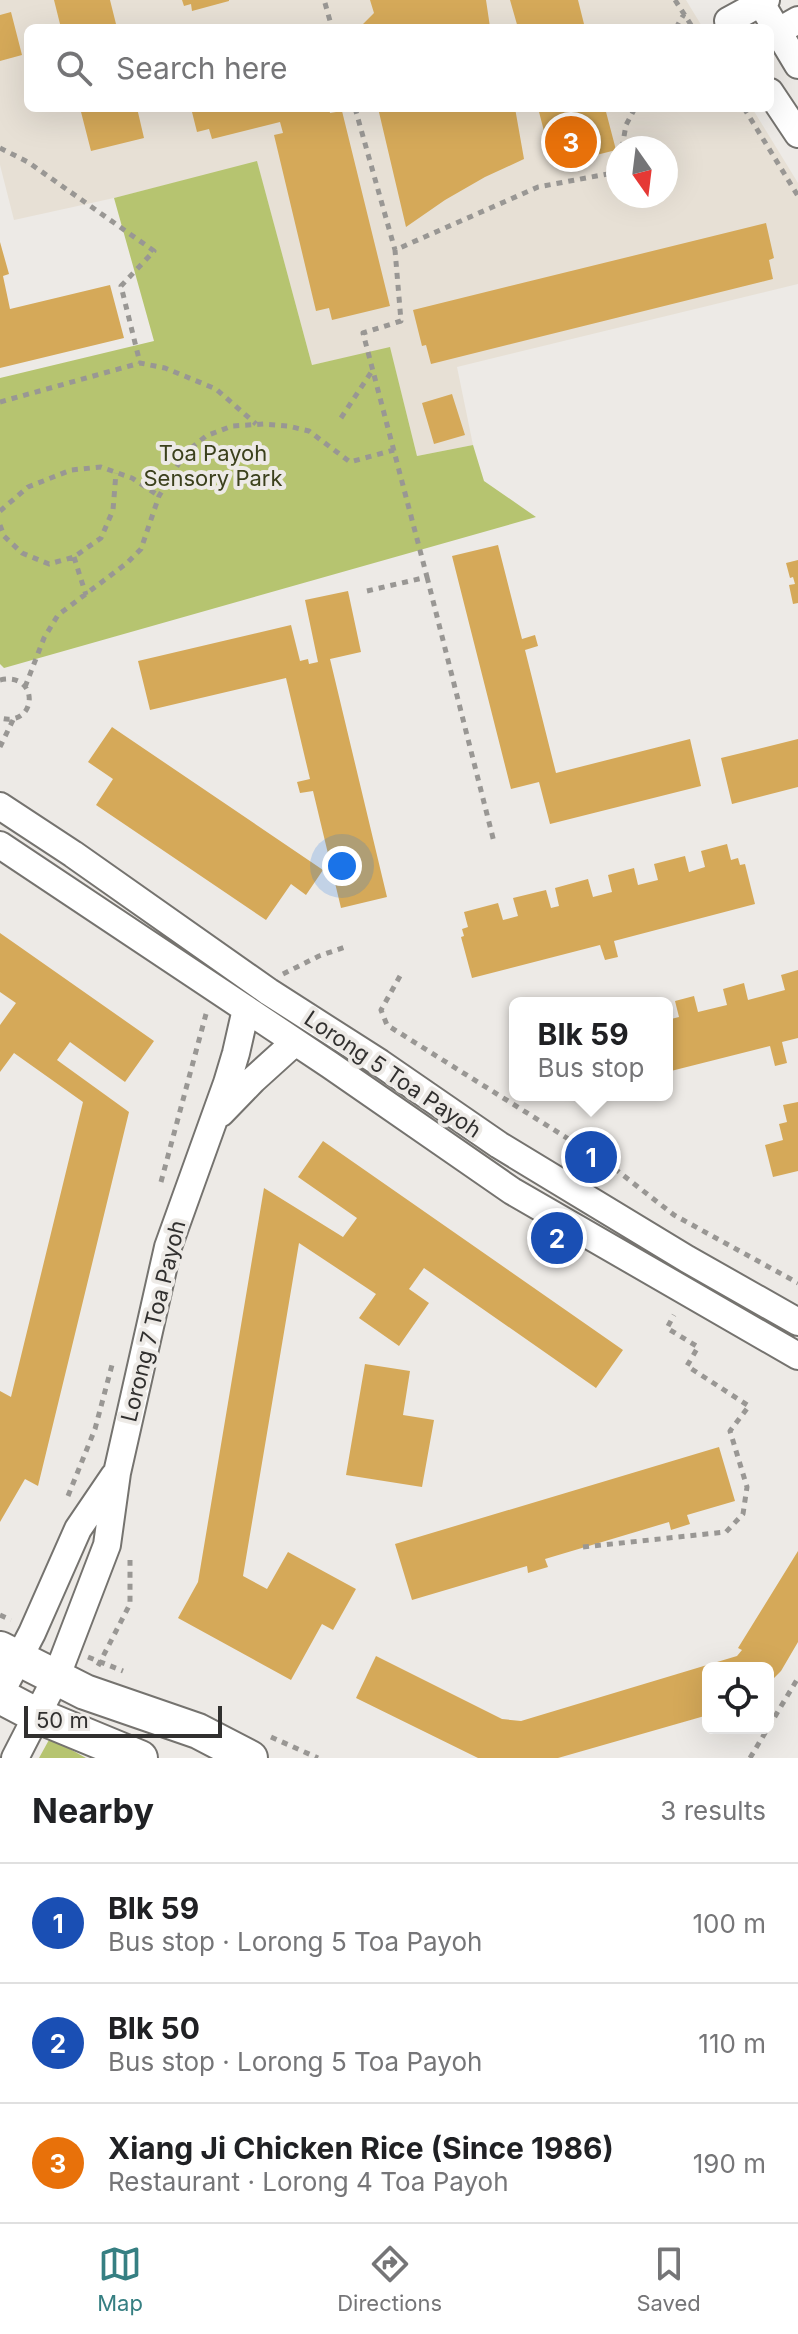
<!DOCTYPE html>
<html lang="en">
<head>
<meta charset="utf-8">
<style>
	:root { --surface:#fff; --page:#f6f6f6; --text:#202124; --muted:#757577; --line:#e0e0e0; --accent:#367f82 }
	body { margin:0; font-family:Inter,sans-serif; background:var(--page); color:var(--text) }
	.controls { position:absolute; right:24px; bottom:24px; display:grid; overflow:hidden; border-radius:12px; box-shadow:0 8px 32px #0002 }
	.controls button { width:72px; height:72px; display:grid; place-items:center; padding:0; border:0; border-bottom:2px solid var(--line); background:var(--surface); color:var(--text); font:40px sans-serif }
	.compass { position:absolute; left:606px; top:136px; width:72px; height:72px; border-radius:50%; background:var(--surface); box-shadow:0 8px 32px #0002; rotate:166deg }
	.scale { position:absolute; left:24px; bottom:20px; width:198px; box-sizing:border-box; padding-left:8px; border:4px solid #31302f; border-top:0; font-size:22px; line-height:28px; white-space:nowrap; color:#31302f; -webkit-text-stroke:6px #edeae6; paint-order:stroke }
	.you { position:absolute; left:342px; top:866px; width:28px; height:28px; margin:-20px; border:6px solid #fff; border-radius:50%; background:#1a73e8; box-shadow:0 0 0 12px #1a73e833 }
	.badge { display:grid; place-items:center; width:52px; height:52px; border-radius:50%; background:var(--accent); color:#fff; font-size:26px; font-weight:700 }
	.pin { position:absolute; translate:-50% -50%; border:4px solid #fff; box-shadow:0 2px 8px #0006 }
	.popup { position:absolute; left:509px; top:997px; width:164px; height:104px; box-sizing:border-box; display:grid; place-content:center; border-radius:12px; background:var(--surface); filter:drop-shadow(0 2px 6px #0005); font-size:26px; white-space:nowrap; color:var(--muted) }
	.popup b { font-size:30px; color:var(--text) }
	.popup::after { content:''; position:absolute; left:50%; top:100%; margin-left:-16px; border:16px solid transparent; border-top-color:var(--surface) }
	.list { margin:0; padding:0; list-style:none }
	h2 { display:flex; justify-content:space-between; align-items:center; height:104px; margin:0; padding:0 32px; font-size:34px }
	h2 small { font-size:26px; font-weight:400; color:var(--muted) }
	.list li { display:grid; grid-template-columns:52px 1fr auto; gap:24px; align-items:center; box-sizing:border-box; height:120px; padding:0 32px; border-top:2px solid var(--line) }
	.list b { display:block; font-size:30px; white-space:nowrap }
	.list p { margin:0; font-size:26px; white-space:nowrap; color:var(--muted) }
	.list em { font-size:26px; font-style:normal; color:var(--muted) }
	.icon { flex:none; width:44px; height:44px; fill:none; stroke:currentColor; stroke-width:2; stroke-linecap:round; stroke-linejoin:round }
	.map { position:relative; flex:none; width:798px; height:1758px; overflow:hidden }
	.search { position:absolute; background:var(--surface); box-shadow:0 8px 32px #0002; left:24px; right:24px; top:24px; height:88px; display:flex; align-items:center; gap:20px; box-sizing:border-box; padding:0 28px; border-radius:12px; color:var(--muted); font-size:30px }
	.sheet { height:464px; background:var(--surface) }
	nav { display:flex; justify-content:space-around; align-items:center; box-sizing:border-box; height:112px; border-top:2px solid var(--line); background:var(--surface); font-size:22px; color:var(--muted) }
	nav a { display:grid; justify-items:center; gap:4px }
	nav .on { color:var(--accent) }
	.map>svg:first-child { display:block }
	.built { fill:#e7e0d5; fill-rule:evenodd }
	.green { fill:#b6c470 }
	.building { fill:#d5a959 }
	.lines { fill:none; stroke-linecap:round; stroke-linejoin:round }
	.minor-casing { stroke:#75736f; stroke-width:30 }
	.major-casing { stroke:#75736f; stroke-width:38 }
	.path { stroke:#999794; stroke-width:5; stroke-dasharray:6 6; stroke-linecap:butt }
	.minor { stroke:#fff; stroke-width:26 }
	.major { stroke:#fff; stroke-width:34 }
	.labels { text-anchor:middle; stroke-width:8; stroke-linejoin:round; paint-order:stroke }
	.park-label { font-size:22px; fill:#3b401c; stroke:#edeae6 }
	.street-label { font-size:22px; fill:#31302f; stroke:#edeae6 }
</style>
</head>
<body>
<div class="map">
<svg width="798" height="1758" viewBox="0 0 798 1758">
	<rect width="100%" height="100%" fill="#edeae6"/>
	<!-- built -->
	<path class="built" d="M0 0H686L703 28H28V108H752L798 183V284L457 367 473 445 417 456 390 348 312 365 257 162 114 198 14 220 0 165ZM618 148H666V196H618Z"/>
	<!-- green -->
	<path class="green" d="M257 161 312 365 390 347 417 456 473 445 484 481 536 517 4 668 0 664V378L154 341 114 198Z
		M50 1738 86 1758H39Z"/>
	<!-- building -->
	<path class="building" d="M54 0H110L117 28H61Z
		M182 0H229V1L192 11 191 4 184 6Z
		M370 0H486L490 27 496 24V28H359L374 13Z
		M510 0H578L585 28H518Z
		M11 12 22 55 0 61V15Z
		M80 108H137L144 138 91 151Z
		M191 108H329L330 113 342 111 390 306 332 320 329 308 316 311 274 135 283 133 280 122 212 139 209 129 197 132Z
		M378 108H515L524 159 485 177 445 200 406 227Z
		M538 108H605L616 150 553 166Z
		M766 223 774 258 769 260 773 279 431 364 426 345 422 346 413 310Z
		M0 242 9 274 3 276 10 309 110 285 124 338 0 368Z
		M452 394 465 435 434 444 422 403Z
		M498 545 522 639 535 635 538 646 525 650 556 773 690 739 701 786 550 824 539 782 511 789 452 556Z
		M798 560V603L793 604 789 585 795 584 793 577 790 578 786 563Z
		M348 591 361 652 330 659 387 897 341 908 313 791 300 793 297 782 310 779 286 678 150 710 138 661 291 625 300 661 308 659 309 664 318 662 305 600Z
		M112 727 323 870 306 895 291 884 266 920 96 805 113 779 88 762Z
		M798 739V787L732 804 721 758Z
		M727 844 731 860 738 858 740 865 745 864 755 904 614 941 618 957 605 960 600 945 472 978 461 937 464 936 462 929 468 927 464 912 498 903 503 920 518 916 513 898 546 890 551 908 559 906 555 888 588 879 593 897 612 892 608 875 634 868 638 885 658 880 654 864 685 856 689 872 705 867 701 851Z
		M0 933 154 1041 125 1082 70 1042 57 1060 129 1112 38 1486 25 1479 0 1522V1391L11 1397 83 1102 14 1053 0 1072V1025L16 1003 0 992Z
		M798 970V1038L782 1042 787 1063 775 1066 770 1046 667 1072V1020L679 1017 675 1001 694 996 698 1012 727 1005 723 989 744 983 748 1000 785 990 781 975Z
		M798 1102V1171L773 1177 765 1145 783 1140 779 1124 787 1122 783 1105Z
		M323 1141 623 1350 596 1388 424 1268 409 1289 429 1303 399 1346 359 1318 376 1294 299 1243 243 1576 267 1589 288 1552 356 1589 333 1630 322 1624 291 1680 178 1618 198 1582 264 1188 343 1237 357 1218 298 1177Z
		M365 1364 410 1371 403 1415 434 1420 422 1487 346 1475Z
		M719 1447 735 1501 687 1515 690 1524 671 1530 669 1522 545 1559 548 1567 528 1573 527 1566 412 1600 395 1544Z
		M798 1551V1642L781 1671 768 1684V1668H708V1715L558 1758H478L356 1698 376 1656 502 1719 521 1721 737 1656 742 1650 738 1648Z"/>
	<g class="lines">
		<defs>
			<path id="minor" d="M759 0 798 65
				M728 21 766 0
				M770 36 798 20
				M770 92 798 134
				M0 806 73 854 269 992 380 1063 499 1145 687 1259 798 1322
				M0 845 330 1065 512 1191 798 1356
				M221 1113 253 1080 295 1042
				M0 1694 32 1633 78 1529 114 1476
				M15 1758 56 1678 107 1545 117 1473 168 1247 227 1083 236 1053 246 1009"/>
			<path id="major" d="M0 1649 85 1692 198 1731 250 1758
				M0 1696 36 1715 140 1758"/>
		</defs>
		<!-- minor casing -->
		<use href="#minor" class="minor-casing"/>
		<!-- major casing -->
		<use href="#major" class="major-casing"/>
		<!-- path -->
		<path class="path" d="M675 0 693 28
			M325 3 332 28
			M676 28 684 14
			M355 108 395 250
			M744 108 798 196
			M0 148 28 162 154 251 121 286 140 363
			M622 148 626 125 635 108
			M0 402 140 363 165 368 216 389 256 424
			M341 418 372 371
			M0 511 28 487 71 470 101 467 132 478 159 496
			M0 525 4 536 22 553 49 564 74 557 101 538 113 510 116 473
			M74 557 86 595
			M427 577 494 842
			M367 591 427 577 363 333 401 321 395 250 538 187 618 172
			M0 680C40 671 38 728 0 718
			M25 687 44 638 58 615 127 563 141 549 159 496 185 453 206 436 232 426 264 424 288 426 309 431 350 462 394 450
			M0 747 13 720
			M283 974 319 956 348 946
			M400 976 381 1010 387 1025 610 1165 674 1215 798 1283
			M161 1182 206 1014
			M68 1496 95 1429 112 1365
			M583 1547 726 1532 743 1514 747 1487 730 1431 749 1406 687 1366 698 1347 667 1328 674 1315
			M0 1615 11 1620
			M88 1657 123 1671
			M98 1666 130 1604V1560
			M271 1737 318 1758
			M750 1758 798 1678"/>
		<!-- minor -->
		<use href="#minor" class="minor"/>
		<!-- major -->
		<use href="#major" class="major"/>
	</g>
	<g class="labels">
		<!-- park labels -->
		<g class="park-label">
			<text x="213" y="461">Toa Payoh<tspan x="213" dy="25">Sensory Park</tspan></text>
		</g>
		<!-- street labels -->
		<g class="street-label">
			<text transform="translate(393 1074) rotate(34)" y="8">Lorong 5 Toa Payoh</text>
			<text transform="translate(153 1321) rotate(-76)" y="8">Lorong 7 Toa Payoh</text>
		</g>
	</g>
</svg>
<div class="controls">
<button><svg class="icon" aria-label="locate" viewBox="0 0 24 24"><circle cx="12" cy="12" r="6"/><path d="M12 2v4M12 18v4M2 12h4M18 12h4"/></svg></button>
</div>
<svg class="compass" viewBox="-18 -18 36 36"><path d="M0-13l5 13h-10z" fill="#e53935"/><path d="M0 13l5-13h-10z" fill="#757577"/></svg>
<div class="scale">50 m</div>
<div class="you"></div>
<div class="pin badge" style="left:591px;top:1157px;background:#1a4fb4">1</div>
<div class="popup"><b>Blk 59</b>Bus stop</div>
<div class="pin badge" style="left:557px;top:1238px;background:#1a4fb4">2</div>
<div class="pin badge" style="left:571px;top:142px;background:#e8710a">3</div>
<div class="search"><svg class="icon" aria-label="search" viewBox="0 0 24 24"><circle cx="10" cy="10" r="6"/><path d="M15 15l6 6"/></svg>Search here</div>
</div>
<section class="sheet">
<h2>Nearby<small>3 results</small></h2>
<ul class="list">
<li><span class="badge" style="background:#1a4fb4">1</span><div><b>Blk 59</b><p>Bus stop · Lorong 5 Toa Payoh</p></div><em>100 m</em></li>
<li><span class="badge" style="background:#1a4fb4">2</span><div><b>Blk 50</b><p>Bus stop · Lorong 5 Toa Payoh</p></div><em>110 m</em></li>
<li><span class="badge" style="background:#e8710a">3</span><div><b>Xiang Ji Chicken Rice (Since 1986)</b><p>Restaurant · Lorong 4 Toa Payoh</p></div><em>190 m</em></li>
</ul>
</section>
<nav>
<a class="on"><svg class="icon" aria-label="map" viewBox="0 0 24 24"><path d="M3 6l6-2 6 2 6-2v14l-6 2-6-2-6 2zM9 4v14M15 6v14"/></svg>Map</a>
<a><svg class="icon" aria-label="directions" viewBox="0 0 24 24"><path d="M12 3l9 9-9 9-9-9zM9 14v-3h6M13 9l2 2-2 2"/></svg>Directions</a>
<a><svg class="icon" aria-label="saved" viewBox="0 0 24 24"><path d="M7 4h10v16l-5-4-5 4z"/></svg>Saved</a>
</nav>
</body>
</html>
